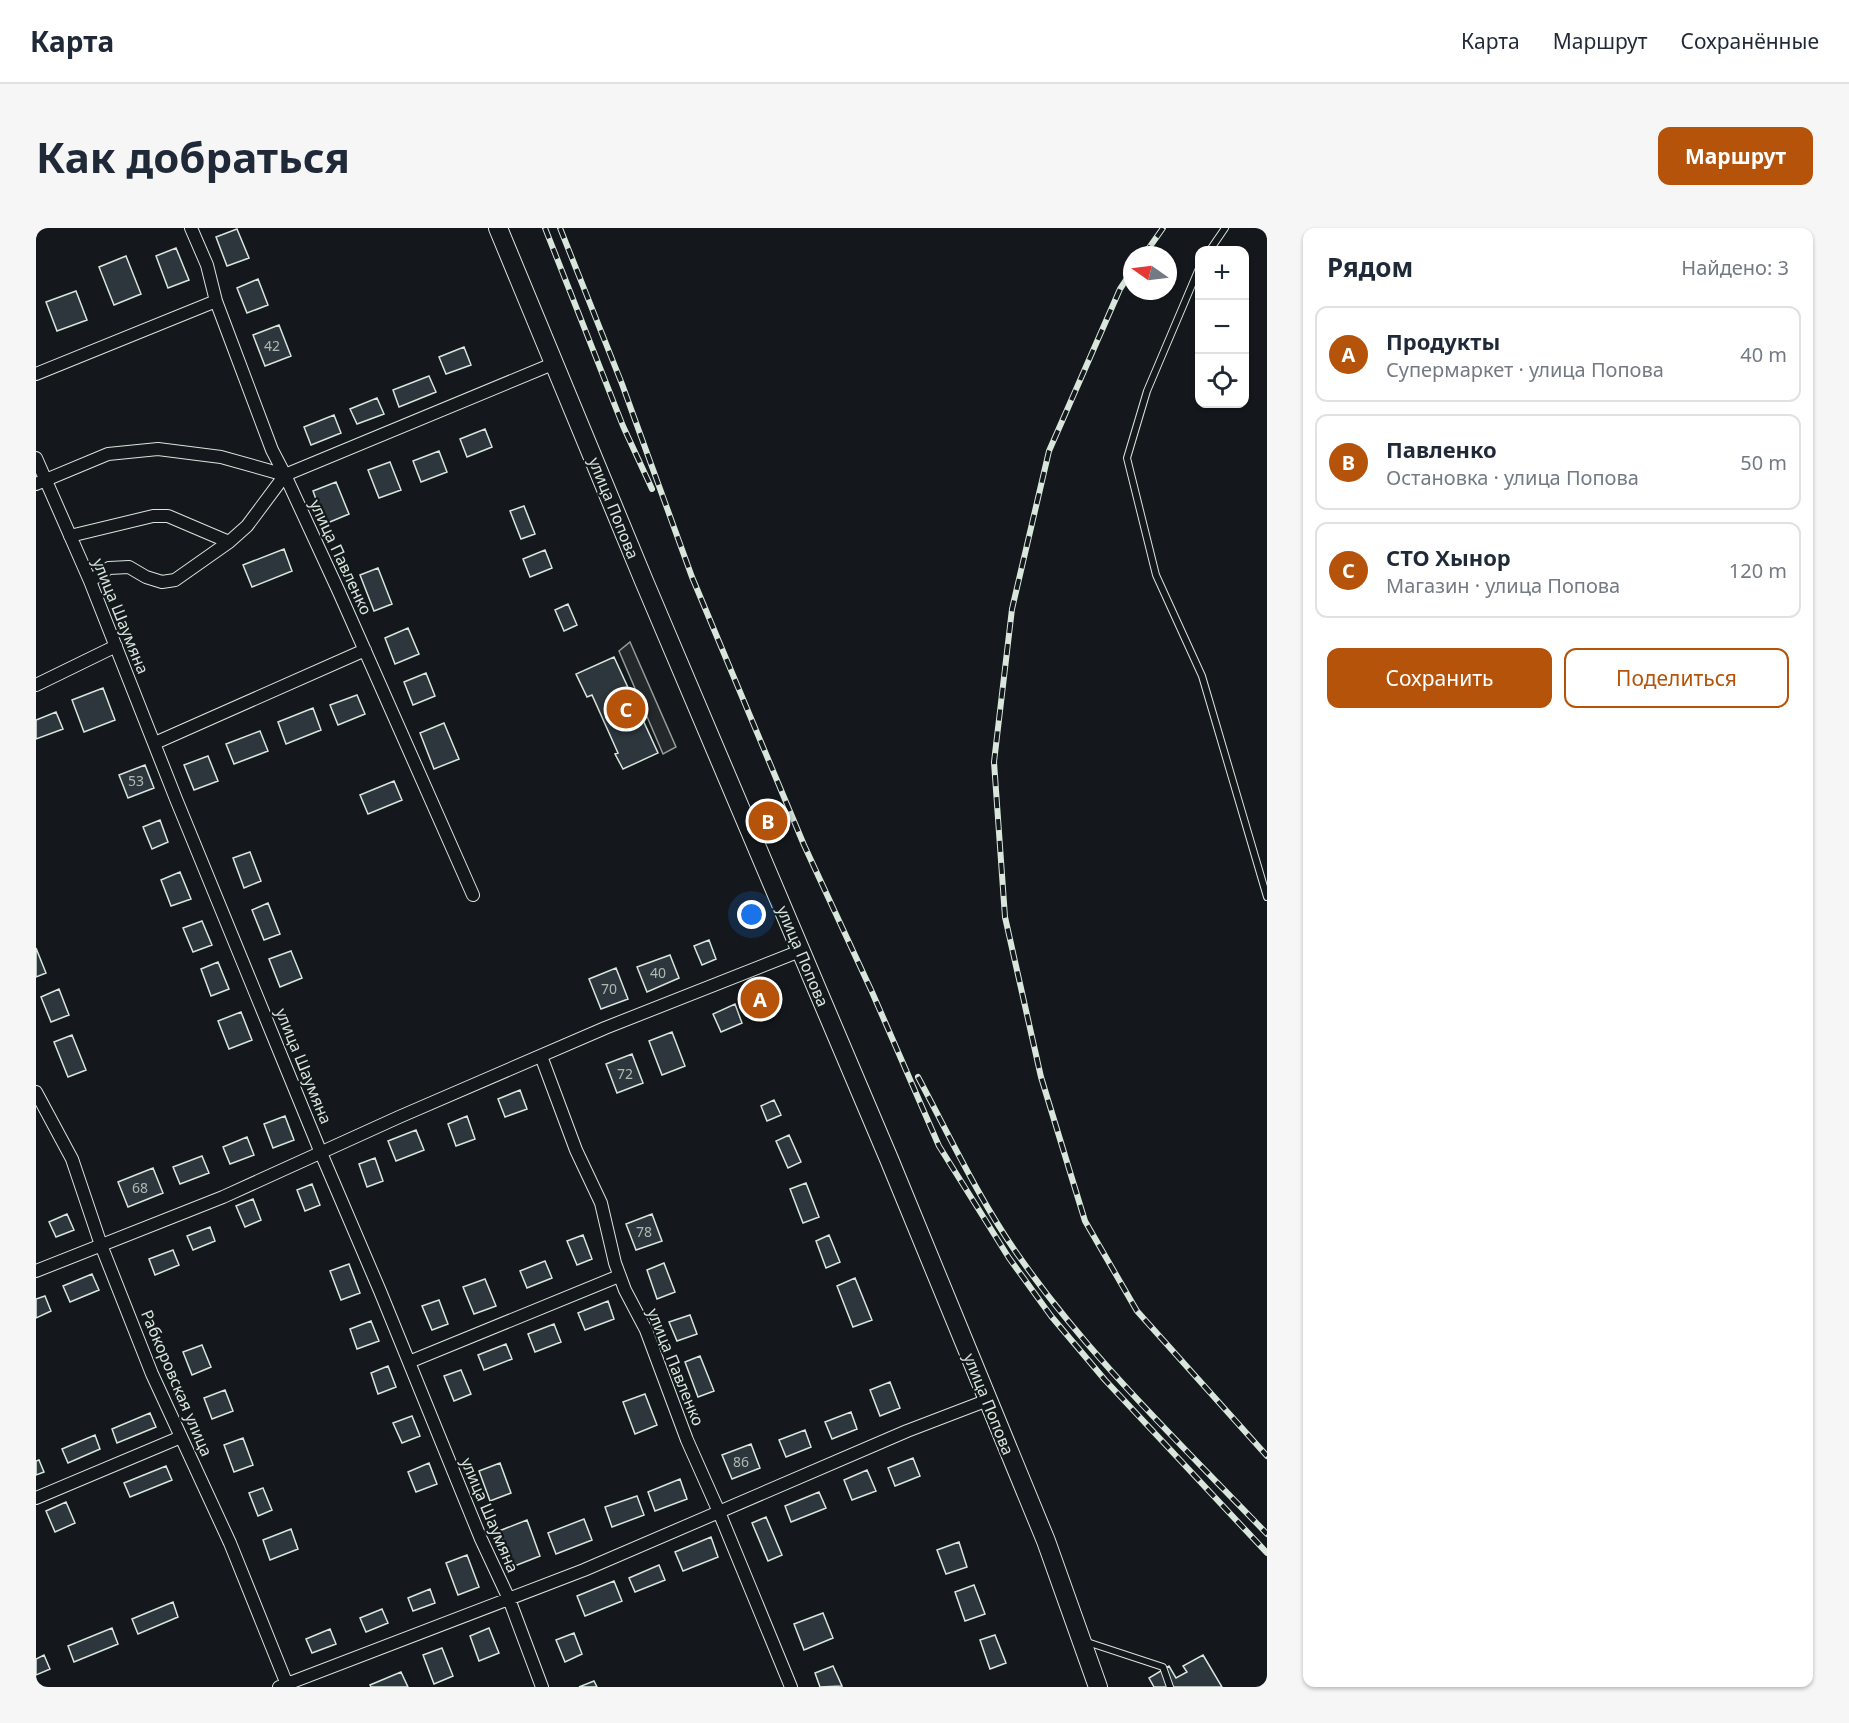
<!DOCTYPE html>
<html lang="ru">
<head>
<meta charset="utf-8">
<style>
	:root { --surface:#fff; --page:#f6f6f7; --text:#1f2937; --muted:#747a83; --line:#e0e1e3; --accent:#b45309 }
	body { margin:0; font-family:"Noto Sans",sans-serif; background:var(--page); color:var(--text) }
	.controls { position:absolute; right:18px; top:18px; display:grid; overflow:hidden; border-radius:12px; box-shadow:0 2px 4px #0004 }
	.controls button { width:54px; height:54px; display:grid; place-items:center; padding:0; border:0; border-bottom:2px solid var(--line); background:var(--surface); color:var(--text); font:30px sans-serif }
	.compass { position:absolute; left:1087px; top:18px; width:54px; height:54px; border-radius:50%; background:var(--surface); box-shadow:0 2px 4px #0004; rotate:284deg }
	.you { position:absolute; left:716px; top:687px; width:21px; height:21px; margin:-15px; border:4px solid #fff; border-radius:50%; background:#1a73e8; box-shadow:0 0 0 9px #1a73e833 }
	.badge { display:grid; place-items:center; width:39px; height:39px; border-radius:50%; background:var(--accent); color:#fff; font-size:20px; font-weight:700 }
	.pin { position:absolute; translate:-50% -50%; border:3px solid #fff; box-shadow:0 2px 6px #0006 }
	.list { margin:0; padding:0; list-style:none }
	h2 { display:flex; justify-content:space-between; align-items:center; height:78px; margin:0; padding:0 24px; font-size:26px }
	h2 small { font-size:20px; font-weight:400; color:var(--muted) }
	.list li { display:grid; grid-template-columns:39px 1fr auto; gap:18px; align-items:center; box-sizing:border-box; height:96px; margin:0 12px 12px; padding:0 12px; border:2px solid var(--line); border-radius:12px }
	.list b { display:block; font-size:22px; white-space:nowrap }
	.list p { margin:0; font-size:20px; white-space:nowrap; color:var(--muted) }
	.list em { font-size:20px; font-style:normal; color:var(--muted) }
	.actions { display:flex; gap:12px; padding:18px 24px }
	.actions a { flex:1; padding:14px 0; border:2px solid var(--accent); border-radius:12px; text-align:center; font-size:21px; color:var(--accent) }
	.actions .main { background:var(--accent); color:#fff }
	.icon { flex:none; width:33px; height:33px; fill:none; stroke:currentColor; stroke-width:2; stroke-linecap:round; stroke-linejoin:round }
	.map { position:relative; flex:none; width:1231px; height:1459px; overflow:hidden; border-radius:12px }
	header { display:flex; align-items:center; gap:36px; box-sizing:border-box; height:84px; padding:0 30px; background:var(--surface); border-bottom:2px solid var(--line) }
	header strong { font-size:28px }
	nav { display:flex; gap:33px; margin-inline-start:auto; font-size:21px }
	.intro { display:flex; align-items:center; justify-content:space-between; box-sizing:border-box; height:144px; padding:0 36px }
	h1 { margin:0; font-size:42px }
	.button { padding:15px 27px; border-radius:12px; background:var(--accent); color:#fff; font-size:21px; font-weight:700 }
	main { display:flex; gap:36px; padding:0 36px }
	aside { flex:1; background:var(--surface); border-radius:12px; box-shadow:0 2px 4px #0004 }
	.map>svg:first-child { display:block }
	.parking { fill:#24282b; stroke:#939e99; stroke-width:1.5 }
	.building { fill:#2c363c; stroke:#d8e6dc; stroke-width:1.5 }
	.lines { fill:none; stroke-linecap:round; stroke-linejoin:round }
	.service-casing { stroke:#d8e6dc; stroke-width:8 }
	.minor-casing { stroke:#d8e6dc; stroke-width:14 }
	.secondary-casing { stroke:#d8e6dc; stroke-width:20 }
	.service { stroke:#14181c; stroke-width:6 }
	.minor { stroke:#14181c; stroke-width:12 }
	.secondary { stroke:#14181c; stroke-width:18 }
	.rail-casing { stroke:#d8e6dc; stroke-width:6 }
	.rail { stroke:#14181c; stroke-width:4; stroke-dasharray:11; stroke-linecap:butt }
	.labels { text-anchor:middle; stroke-width:4.5; stroke-linejoin:round; paint-order:stroke }
	.number-label { font-size:14px; fill:#adbab4 }
	.street-label { font-size:16px; fill:#d8e6dc; stroke:#14181c }
</style>
</head>
<body>
<header>
<strong>Карта</strong>
<nav><a>Карта</a><a>Маршрут</a><a>Сохранённые</a></nav>
</header>
<div class="intro"><h1>Как добраться</h1><a class="button">Маршрут</a></div>
<main>
<div class="map">
<svg width="1231" height="1459" viewBox="0 0 1231 1459">
	<rect width="100%" height="100%" fill="#14181c"/>
	<!-- parking -->
	<path class="parking" d="M594 414 640 519 627 526 583 423Z"/>
	<!-- building -->
	<path class="building" d="M201 1 213 30 191 38 180 9Z
		M140 20 153 52 132 60 120 28Z
		M90 28 105 66 78 77 63 39Z
		M222 51 232 77 211 85 201 60Z
		M40 63 51 92 21 103 10 74Z
		M243 97 255 128 229 138 217 107Z
		M428 119 435 137 410 146 403 129Z
		M393 148 400 164 363 179 357 162Z
		M341 170 348 186 321 196 314 181Z
		M298 187 305 205 275 217 268 199Z
		M449 201 456 219 431 229 424 211Z
		M403 223 411 244 385 254 377 233Z
		M354 234 365 262 343 270 332 242Z
		M300 254 313 286 289 296 277 263Z
		M488 278 499 306 485 311 474 283Z
		M248 321 256 343 216 359 207 337Z
		M509 322 516 340 494 349 487 331Z
		M342 340 356 376 338 383 324 347Z
		M532 376 541 397 528 403 519 382Z
		M372 400 383 426 359 436 349 410Z
		M578 429 622 525 587 541 579 526 582 525 556 467 551 469 540 446Z
		M390 445 399 468 377 477 368 454Z
		M67 460 79 492 48 504 36 472Z
		M321 467 329 486 302 497 294 477Z
		M277 480 285 502 250 516 242 494Z
		M20 484 27 501 0 511V492Z
		M408 495 423 531 398 541 384 505Z
		M224 503 232 523 198 536 190 516Z
		M172 528 182 553 158 562 148 537Z
		M109 537 118 560 92 570 83 547Z
		M358 553 366 572 332 586 324 567Z
		M124 592 132 614 116 621 107 599Z
		M214 624 225 653 208 660 197 630Z
		M144 644 155 671 135 678 125 652Z
		M232 675 244 706 228 712 216 682Z
		M166 693 176 717 157 724 147 700Z
		M673 712 680 731 666 737 658 718Z
		M0 720 10 745 0 749Z
		M255 723 266 750 244 759 233 731Z
		M634 727 643 750 611 764 601 739Z
		M182 734 193 761 175 768 165 741Z
		M580 740 592 771 565 781 553 751Z
		M23 761 33 787 15 794 5 769Z
		M699 776 706 795 685 804 677 786Z
		M205 784 216 812 193 821 182 793Z
		M636 804 649 838 626 847 613 813Z
		M36 807 50 842 32 849 18 814Z
		M596 826 607 855 581 865 570 836Z
		M484 862 491 881 469 889 462 871Z
		M738 872 745 887 731 893 725 878Z
		M249 888 258 912 237 920 228 896Z
		M431 888 439 911 420 918 412 896Z
		M380 902 388 922 360 933 352 913Z
		M753 907 765 934 752 940 740 913Z
		M211 909 218 927 194 936 187 919Z
		M166 928 173 945 144 956 137 939Z
		M339 930 347 953 331 959 323 936Z
		M117 940 127 965 92 979 82 954Z
		M770 955 783 989 767 995 754 961Z
		M276 956 284 977 269 983 261 962Z
		M217 971 225 992 209 999 200 978Z
		M31 986 38 1002 20 1009 13 994Z
		M616 986 626 1013 600 1022 590 996Z
		M174 999 179 1013 157 1022 151 1008Z
		M547 1007 556 1031 541 1037 531 1013Z
		M793 1007 804 1034 790 1040 780 1013Z
		M137 1022 143 1037 119 1047 113 1031Z
		M509 1033 516 1050 491 1060 484 1043Z
		M628 1035 639 1064 621 1071 611 1042Z
		M313 1036 324 1065 305 1072 294 1043Z
		M56 1046 63 1062 34 1074 27 1058Z
		M819 1050 836 1092 817 1099 801 1058Z
		M449 1051 460 1078 438 1086 427 1059Z
		M9 1068 15 1083 0 1090V1071Z
		M403 1072 412 1096 396 1102 386 1078Z
		M572 1073 578 1091 549 1102 542 1085Z
		M654 1087 661 1106 641 1113 633 1094Z
		M335 1093 343 1113 321 1121 314 1101Z
		M518 1096 525 1114 499 1124 492 1106Z
		M470 1116 476 1131 448 1142 442 1127Z
		M166 1117 175 1139 156 1147 147 1124Z
		M664 1128 678 1163 662 1169 649 1134Z
		M352 1138 360 1159 342 1166 335 1145Z
		M425 1142 435 1166 418 1173 408 1148Z
		M854 1154 864 1180 844 1188 834 1162Z
		M189 1162 197 1183 176 1191 168 1170Z
		M609 1166 621 1197 599 1206 587 1174Z
		M815 1184 821 1201 796 1211 789 1194Z
		M114 1185 120 1199 81 1215 76 1201Z
		M376 1188 384 1208 366 1215 357 1195Z
		M769 1202 775 1219 750 1229 743 1212Z
		M59 1207 64 1221 32 1235 26 1221Z
		M207 1210 217 1237 198 1244 188 1217Z
		M715 1216 724 1240 696 1251 686 1227Z
		M877 1230 884 1248 859 1258 852 1240Z
		M3 1232 8 1244 0 1247V1233Z
		M393 1235 401 1256 380 1264 372 1244Z
		M464 1235 475 1265 454 1273 443 1243Z
		M130 1238 136 1252 94 1269 88 1255Z
		M831 1242 840 1263 816 1272 808 1252Z
		M644 1251 651 1271 619 1283 612 1264Z
		M227 1260 236 1282 222 1288 213 1265Z
		M783 1264 790 1280 755 1294 749 1278Z
		M601 1268 608 1287 576 1299 569 1279Z
		M30 1274 39 1295 19 1304 10 1283Z
		M730 1289 746 1327 732 1333 716 1295Z
		M548 1291 556 1312 520 1326 512 1305Z
		M491 1292 504 1328 476 1339 463 1303Z
		M255 1301 262 1321 234 1332 227 1312Z
		M675 1309 682 1329 647 1343 639 1324Z
		M923 1314 931 1339 910 1346 901 1322Z
		M431 1327 443 1359 422 1367 410 1335Z
		M623 1337 629 1352 599 1364 593 1350Z
		M578 1353 586 1373 549 1388 541 1368Z
		M938 1357 949 1386 929 1393 919 1364Z
		M394 1361 399 1375 377 1383 372 1370Z
		M137 1374 142 1389 102 1406 96 1391Z
		M346 1381 352 1395 330 1404 324 1390Z
		M787 1385 797 1410 768 1422 758 1396Z
		M76 1400 82 1416 38 1434 32 1418Z
		M453 1400 463 1425 443 1433 434 1408Z
		M294 1401 300 1416 276 1425 270 1411Z
		M538 1405 546 1426 529 1434 520 1412Z
		M959 1407 970 1435 954 1441 944 1412Z
		M406 1420 417 1448 398 1456 387 1427Z
		M8 1427 14 1441 0 1447V1431Z
		M1167 1427 1186 1459H1118L1113 1450 1133 1438 1140 1450 1151 1444 1147 1438Z
		M797 1438 806 1458 784 1459 779 1445Z
		M365 1444 372 1459H335L334 1457Z
		M558 1453 561 1459H543Z"/>
	<g class="lines">
		<defs>
			<path id="service" d="M1174 22 1189 0
				M1164 38 1111 163 1091 230 1120 347 1166 448 1231 669
				M1051 1414 1127 1439 1134 1459"/>
			<path id="minor" d="M155 0 171 37 180 73 236 222 249 247 303 364 437 667
				M0 146 180 73
				M0 230 54 353 140 571 285 925 344 1063 445 1311 473 1371 506 1459
				M0 256 72 226 122 221 185 229 249 247
				M34 308 117 288H132L193 314
				M54 353 73 340 93 339 110 349 126 354 139 352 193 314 211 298 249 247 519 135
				M0 457 80 418
				M119 515 329 422
				M505 828 540 922 565 975 579 1035 589 1062 610 1102 651 1212 683 1284 755 1459
				M0 864 36 931 65 1017 116 1146 194 1315 252 1459
				M0 1043 187 969 363 889 569 800 764 723
				M373 1134 583 1048
				M0 1270 145 1209
				M243 1459 548 1342 871 1203 952 1172"/>
			<path id="secondary" d="M462 0 608 353 853 931 1010 1313 1062 1459"/>
		</defs>
		<!-- service casing -->
		<use href="#service" class="service-casing"/>
		<!-- minor casing -->
		<use href="#minor" class="minor-casing"/>
		<!-- secondary casing -->
		<use href="#secondary" class="secondary-casing"/>
		<!-- service -->
		<use href="#service" class="service"/>
		<!-- minor -->
		<use href="#minor" class="minor"/>
		<!-- secondary -->
		<use href="#secondary" class="secondary"/>
		<defs>
			<path id="rail" d="M509 0 587 198 616 261
				M524 0 586 156 656 349 768 617 836 764 903 918 973 1030 1015 1088 1069 1152 1231 1325
				M1108 27 1127 0
				M1096 43 1084 61 1013 223 976 381 958 534 969 689 1005 849 1049 993 1101 1083 1231 1228
				M882 849C913 907 944 973 982 1027 1054 1130 1145 1216 1231 1306"/>
		</defs>
		<!-- rail casing -->
		<use href="#rail" class="rail-casing"/>
		<!-- rail -->
		<use href="#rail" class="rail"/>
	</g>
	<g class="labels">
		<!-- number labels -->
		<g class="number-label">
			<text x="236" y="123">42</text>
			<text x="100" y="558">53</text>
			<text x="622" y="750">40</text>
			<text x="573" y="766">70</text>
			<text x="589" y="851">72</text>
			<text x="104" y="965">68</text>
			<text x="608" y="1009">78</text>
			<text x="705" y="1239">86</text>
		</g>
		<!-- street labels -->
		<g class="street-label">
			<text transform="translate(578 280) rotate(68)" y="6">улица Попова</text>
			<text transform="translate(305 329) rotate(65)" y="6">улица Павленко</text>
			<text transform="translate(85 388) rotate(68)" y="6">улица Шаумяна</text>
			<text transform="translate(767 728) rotate(67)" y="6">улица Попова</text>
			<text transform="translate(268 838) rotate(68)" y="6">улица Шаумяна</text>
			<text transform="translate(640 1139) rotate(68)" y="6">улица Павленко</text>
			<text transform="translate(141 1155) rotate(67)" y="6">Рабкоровская улица</text>
			<text transform="translate(953 1176) rotate(68)" y="6">улица Попова</text>
			<text transform="translate(454 1287) rotate(67)" y="6">улица Шаумяна</text>
		</g>
	</g>
</svg>
<div class="controls">
<button>+</button>
<button>−</button>
<button><svg class="icon" aria-label="locate" viewBox="0 0 24 24"><circle cx="12" cy="12" r="6"/><path d="M12 2v4M12 18v4M2 12h4M18 12h4"/></svg></button>
</div>
<svg class="compass" viewBox="-18 -18 36 36"><path d="M0-13l5 13h-10z" fill="#e53935"/><path d="M0 13l5-13h-10z" fill="#747a83"/></svg>
<div class="you"></div>
<div class="pin badge" style="left:724px;top:771px">A</div>
<div class="pin badge" style="left:732px;top:593px">B</div>
<div class="pin badge" style="left:590px;top:481px">C</div>
</div>
<aside>
<h2>Рядом<small>Найдено: 3</small></h2>
<ul class="list">
<li><span class="badge">A</span><div><b>Продукты</b><p>Супермаркет · улица Попова</p></div><em>40 m</em></li>
<li><span class="badge">B</span><div><b>Павленко</b><p>Остановка · улица Попова</p></div><em>50 m</em></li>
<li><span class="badge">C</span><div><b>СТО Хынор</b><p>Магазин · улица Попова</p></div><em>120 m</em></li>
</ul>
<div class="actions"><a class="main">Сохранить</a><a>Поделиться</a></div>
</aside>
</main>
</body>
</html>
